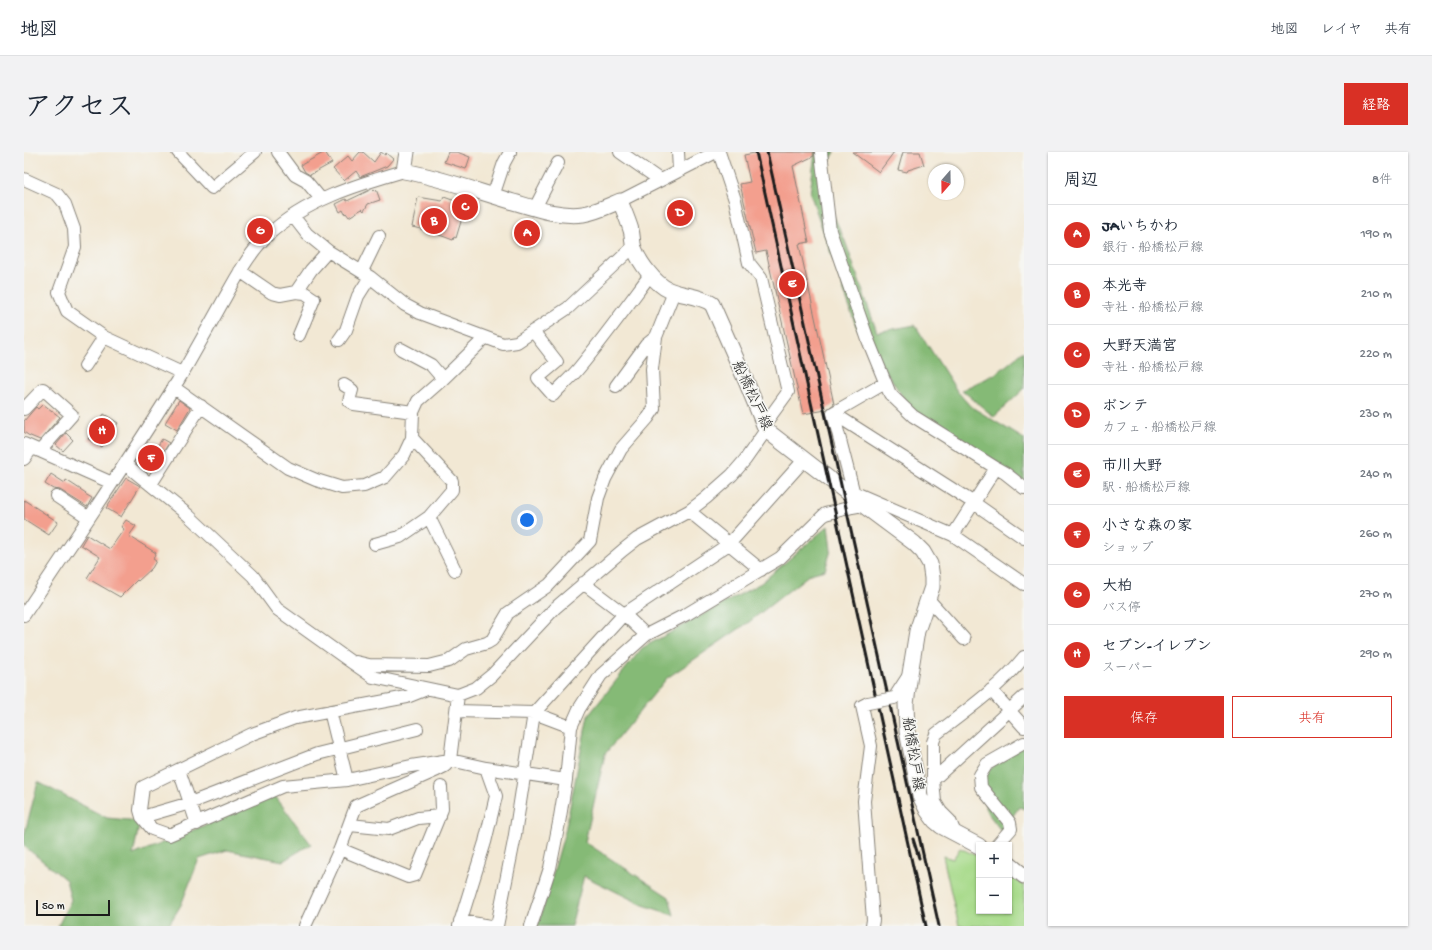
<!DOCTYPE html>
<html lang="ja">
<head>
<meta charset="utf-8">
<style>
	:root { --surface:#fff; --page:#f2f2f3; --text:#1f2937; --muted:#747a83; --line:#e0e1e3; --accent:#d93025 }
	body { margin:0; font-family:"Gochi Hand","Klee One",sans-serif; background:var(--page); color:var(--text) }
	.controls { position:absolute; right:12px; bottom:12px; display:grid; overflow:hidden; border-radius:0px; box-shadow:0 1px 3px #0004 }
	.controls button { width:36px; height:36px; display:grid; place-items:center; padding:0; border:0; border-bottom:1px solid var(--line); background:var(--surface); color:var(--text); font:20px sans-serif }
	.compass { position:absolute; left:904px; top:12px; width:36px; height:36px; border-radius:50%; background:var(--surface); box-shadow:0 1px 3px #0004; rotate:200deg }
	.scale { position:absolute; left:12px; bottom:10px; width:74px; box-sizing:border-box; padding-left:4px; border:2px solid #1c1c1c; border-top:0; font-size:11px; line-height:14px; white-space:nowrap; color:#1c1c1c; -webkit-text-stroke:3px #f6f6f2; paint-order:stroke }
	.you { position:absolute; left:503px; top:368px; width:14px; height:14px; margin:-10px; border:3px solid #fff; border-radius:50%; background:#1a73e8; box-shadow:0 0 0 6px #1a73e833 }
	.badge { display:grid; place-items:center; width:26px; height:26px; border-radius:50%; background:var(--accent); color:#fff; font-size:13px; font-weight:700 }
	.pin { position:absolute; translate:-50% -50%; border:2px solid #fff; box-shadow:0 1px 4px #0006 }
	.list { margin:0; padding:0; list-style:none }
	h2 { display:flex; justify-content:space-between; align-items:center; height:52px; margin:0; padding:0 16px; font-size:17px }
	h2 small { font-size:13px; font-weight:400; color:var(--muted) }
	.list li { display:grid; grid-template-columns:26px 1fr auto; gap:12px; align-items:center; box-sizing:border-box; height:60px; padding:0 16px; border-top:1px solid var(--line) }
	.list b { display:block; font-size:15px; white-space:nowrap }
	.list p { margin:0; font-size:13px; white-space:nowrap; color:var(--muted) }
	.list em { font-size:13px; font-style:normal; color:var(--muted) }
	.actions { display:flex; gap:8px; padding:12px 16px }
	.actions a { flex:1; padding:9px 0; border:1px solid var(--accent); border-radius:0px; text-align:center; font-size:14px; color:var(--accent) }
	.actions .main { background:var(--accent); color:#fff }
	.map { position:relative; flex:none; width:1000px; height:774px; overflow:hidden; border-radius:0px }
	header { display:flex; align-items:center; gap:24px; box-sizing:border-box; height:56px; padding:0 20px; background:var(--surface); border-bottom:1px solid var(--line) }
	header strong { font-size:19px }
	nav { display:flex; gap:22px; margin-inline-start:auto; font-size:14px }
	.intro { display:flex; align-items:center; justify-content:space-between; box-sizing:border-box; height:96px; padding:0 24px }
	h1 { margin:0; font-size:28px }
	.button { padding:10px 18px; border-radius:0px; background:var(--accent); color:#fff; font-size:14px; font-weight:700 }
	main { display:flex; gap:24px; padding:0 24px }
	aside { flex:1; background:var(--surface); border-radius:0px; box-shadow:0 1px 3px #0004 }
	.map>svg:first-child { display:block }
	.green { fill:#a7da8a; stroke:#627b53 }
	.forest { fill:#85ba76; stroke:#506b49 }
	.building { fill:#f39f8e }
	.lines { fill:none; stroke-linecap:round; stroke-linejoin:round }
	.minor-casing { stroke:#878278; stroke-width:14 }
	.major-casing { stroke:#878278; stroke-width:17 }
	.minor { stroke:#fff; stroke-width:12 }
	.major { stroke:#fff; stroke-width:15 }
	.rail { stroke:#1c1c1c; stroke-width:3 }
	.minor-bridge-casing { stroke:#878278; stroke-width:14; stroke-linecap:butt }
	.minor-bridge { stroke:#fff; stroke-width:12 }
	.labels { text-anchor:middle; stroke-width:3.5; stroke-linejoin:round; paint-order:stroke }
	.street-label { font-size:15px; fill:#1c1c1c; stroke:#f6f6f2 }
</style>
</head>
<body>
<header>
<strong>地図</strong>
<nav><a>地図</a><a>レイヤ</a><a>共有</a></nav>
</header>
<div class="intro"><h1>アクセス</h1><a class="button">経路</a></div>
<main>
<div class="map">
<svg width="1000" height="774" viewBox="0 0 1000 774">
	<rect width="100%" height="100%" fill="#f6f6f2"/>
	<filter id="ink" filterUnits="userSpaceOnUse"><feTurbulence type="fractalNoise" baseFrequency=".025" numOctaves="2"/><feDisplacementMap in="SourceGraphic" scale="8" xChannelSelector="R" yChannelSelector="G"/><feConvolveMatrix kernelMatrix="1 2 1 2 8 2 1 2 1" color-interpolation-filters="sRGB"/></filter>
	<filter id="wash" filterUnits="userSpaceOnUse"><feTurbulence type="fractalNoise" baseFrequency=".012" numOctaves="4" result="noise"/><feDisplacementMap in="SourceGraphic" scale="16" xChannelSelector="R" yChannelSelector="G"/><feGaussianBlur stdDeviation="0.9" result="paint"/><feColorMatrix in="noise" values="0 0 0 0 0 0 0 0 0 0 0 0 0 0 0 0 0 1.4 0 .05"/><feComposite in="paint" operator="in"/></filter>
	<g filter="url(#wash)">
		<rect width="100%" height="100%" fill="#f2e8d4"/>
		<!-- green -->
		<path class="green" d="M936 696 955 705V759H985V721L1000 734V774H935L926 736 919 704 929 707Z"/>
		<!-- forest -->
		<path class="forest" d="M791 0H811L794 29 821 89 853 180 891 173 933 239 946 254 1000 287V329L888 259 832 174 786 41Z
			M1000 199V237L970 265 938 238 973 221Z
			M804 374 807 398 801 418 786 422 725 470 643 526 581 602 561 690 645 745 650 763 619 753 560 724 547 774H514L541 679 564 564 618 496 737 431Z
			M1000 588V657L995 655 978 680 963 660 956 626Z
			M14 630 83 666 116 669 109 703 251 644 287 692 259 709 203 698 175 707 157 753 144 774H34L47 748 42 728 0 694V684Z"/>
		<g id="blocks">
			<!-- building -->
			<path class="building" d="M301 0 308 11 286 23 281 20 277 13Z
				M336 0H339L350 10 357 0 361 3 362 1 369 7 363 14 336 25 332 19 320 29 309 17 324 4 328 9Z
				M424 0H433L446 5 442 17 420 10Z
				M736 0H790V4L769 14 785 90 775 92 810 252 802 258 779 262 742 99 732 101 716 32 726 30 720 3Z
				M828 0H870L855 20Z
				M879 0H896L900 13 884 18 883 20 874 18Z
				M348 37 350 39 352 37 356 48 344 52 340 59 338 57 325 65 322 61 321 62 319 58 316 60 312 52 322 47 323 49Z
				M394 45 418 49 420 45 442 53 432 86 430 85 429 88 410 81V80L388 75Z
				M155 248 166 256 153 278 141 271Z
				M19 252 36 265 16 288 4 283 0 280V269L12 255 14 257Z
				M80 262 94 271 78 295 64 287Z
				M42 281 49 288 39 299 32 293Z
				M138 287 145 291 130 314 127 316 120 311 118 314 111 309 118 299 121 301 124 297 129 301Z
				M27 322 41 331 42 328 62 341 61 342 68 346 63 355 36 338 29 337 21 332Z
				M102 326 116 334 97 365 82 356Z
				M0 348 34 370 25 383 0 367Z
				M102 368 112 374 105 384 132 401 129 407 132 409 128 416 114 429 113 428 96 445 63 426 76 405 57 393 63 383 86 397 100 377 97 375Z"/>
		</g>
	</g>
	<g filter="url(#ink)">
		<use href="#blocks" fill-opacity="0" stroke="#878278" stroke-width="1"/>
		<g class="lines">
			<defs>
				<path id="minor" d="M154 0 188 36 231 0
					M254 0 271 23 282 29 297 47
					M596 0 636 28
					M654 0 655 18
					M695 0 711 48 725 111 737 126 764 240 740 273
					M797 0 806 79 844 188 866 242 889 264 972 316 929 383
					M0 27 33 42 41 52 50 77 51 95 35 140 43 159 80 185 158 221
					M469 44 480 11 486 0
					M596 49 692 0
					M511 56 534 11
					M269 64 283 82 304 99 346 125 381 153 396 161 479 192 493 190 544 156 609 95
					M216 119 248 141 256 143 272 140 287 118 304 99
					M338 119 355 84
					M272 140 281 141 290 147 275 183
					M509 179 533 210 514 226 529 243C537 234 547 226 555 216 580 186 603 154 626 123
					M315 188 322 178 334 144 346 125
					M377 197 407 213 419 227
					M61 214 80 185
					M320 233 328 238 325 249 330 252 389 260
					M592 234 622 193 632 185
					M149 235 264 316 292 328 318 336 340 334 361 325 380 303 388 286 389 260 394 249 419 227 461 186
					M0 257 19 237 48 263 16 299
					M809 261 950 351 1000 386
					M0 292 88 331
					M0 307 8 296
					M101 312 164 363 229 424 253 457 323 507 349 525 434 543 452 536 468 523 531 456 599 398 613 387 665 359 682 346 708 323 721 308 742 278
					M972 316 981 321 1000 336
					M127 332 177 254
					M829 340 929 383 1000 432
					M32 344 65 366
					M831 346 809 261 861 231
					M665 359 737 418
					M405 365 431 418
					M351 392 376 385 405 365 428 338V329L388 286
					M559 431 600 462 622 483
					M904 447 940 487
					M0 463C53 383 108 304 158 222 173 196 188 169 203 142 215 121 226 100 244 83 282 48 332 33 380 19
					M332 510 345 513 405 514 425 509 442 497 463 491 468 488 484 461 525 433 566 389 574 346 581 327 597 297 624 266 630 257 628 217 632 185 650 140
					M403 537 383 545 271 566 228 582 119 635 116 658 118 665 128 677 145 683 259 634 323 628 387 614 426 608 462 616 472 644 461 690 435 774
					M967 538 1000 575
					M870 546 885 523
					M844 551 838 554 847 594 840 649 849 768 848 774
					M306 559 323 628
					M432 559 510 561 547 575
					M462 616 542 628
					M155 618 173 672
					M909 628V590L912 582C943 558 976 535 1000 505
					M118 665 166 651 293 602 393 577
					M326 673 365 677 394 666 416 664
					M931 681 926 669 917 660 911 650 909 628 1000 545
					M973 693 987 677 986 671 957 635 956 623 963 612 1000 591
					M316 697 384 725 391 723 418 657 417 635
					M436 769 466 774
					M281 774 316 697 332 654 413 618 421 614 426 608 434 543
					M473 774 490 689 510 561 600 462 705 392 780 308
					M507 774 526 716 535 671 542 628 547 575 555 557 577 523 622 483 663 462 756 406 801 362 828 355 839 353"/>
				<path id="major" d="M383 0 380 19C418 26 455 40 493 51 513 57 537 65 559 62 572 60 584 54 596 49 600 59 604 68 607 78 609 84 608 91 610 96 615 110 631 132 645 138 659 144 675 143 688 152L722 229 742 278 839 353 890 391 899 400 906 412 908 426V435L893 479 886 522 882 552 883 579 896 644 903 658 911 669 917 674 955 694
					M985 712 1000 724"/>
			</defs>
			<!-- minor casing -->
			<use href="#minor" class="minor-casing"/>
			<!-- major casing -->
			<use href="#major" class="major-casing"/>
			<!-- minor -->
			<use href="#minor" class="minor"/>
			<!-- major -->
			<use href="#major" class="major"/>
			<!-- rail -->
			<path class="rail" d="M732 0 902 774
				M743 0 915 774
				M889 687 895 706"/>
			<defs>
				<path id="minor-bridge" d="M844 551 870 546"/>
			</defs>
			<!-- minor-bridge casing -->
			<use href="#minor-bridge" class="minor-bridge-casing"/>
			<!-- minor-bridge -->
			<use href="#minor-bridge" class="minor-bridge"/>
		</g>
	</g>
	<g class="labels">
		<!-- street labels -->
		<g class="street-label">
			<text transform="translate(729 243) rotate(65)" y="5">船橋松戸線</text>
			<text transform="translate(890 602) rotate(81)" y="5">船橋松戸線</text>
		</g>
	</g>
</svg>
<div class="controls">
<button>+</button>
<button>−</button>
</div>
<svg class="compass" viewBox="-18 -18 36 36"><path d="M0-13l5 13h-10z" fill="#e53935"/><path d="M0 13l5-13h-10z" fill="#747a83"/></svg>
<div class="scale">50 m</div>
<div class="you"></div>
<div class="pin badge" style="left:503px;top:81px">A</div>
<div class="pin badge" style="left:410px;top:69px">B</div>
<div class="pin badge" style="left:441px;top:55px">C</div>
<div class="pin badge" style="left:656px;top:61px">D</div>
<div class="pin badge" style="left:768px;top:132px">E</div>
<div class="pin badge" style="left:127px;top:306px">F</div>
<div class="pin badge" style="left:236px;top:79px">G</div>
<div class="pin badge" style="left:78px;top:279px">H</div>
</div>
<aside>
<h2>周辺<small>8件</small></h2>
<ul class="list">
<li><span class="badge">A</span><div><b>JAいちかわ</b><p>銀行 · 船橋松戸線</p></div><em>190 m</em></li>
<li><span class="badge">B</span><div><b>本光寺</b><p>寺社 · 船橋松戸線</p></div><em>210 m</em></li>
<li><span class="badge">C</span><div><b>大野天満宮</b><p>寺社 · 船橋松戸線</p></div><em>220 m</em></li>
<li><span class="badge">D</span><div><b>ボンテ</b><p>カフェ · 船橋松戸線</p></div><em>230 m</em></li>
<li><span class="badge">E</span><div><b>市川大野</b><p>駅 · 船橋松戸線</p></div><em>240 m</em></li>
<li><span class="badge">F</span><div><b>小さな森の家</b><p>ショップ</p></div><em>260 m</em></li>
<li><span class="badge">G</span><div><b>大柏</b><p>バス停</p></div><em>270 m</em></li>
<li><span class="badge">H</span><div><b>セブン-イレブン</b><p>スーパー</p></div><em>290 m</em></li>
</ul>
<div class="actions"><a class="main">保存</a><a>共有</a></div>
</aside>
</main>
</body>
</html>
